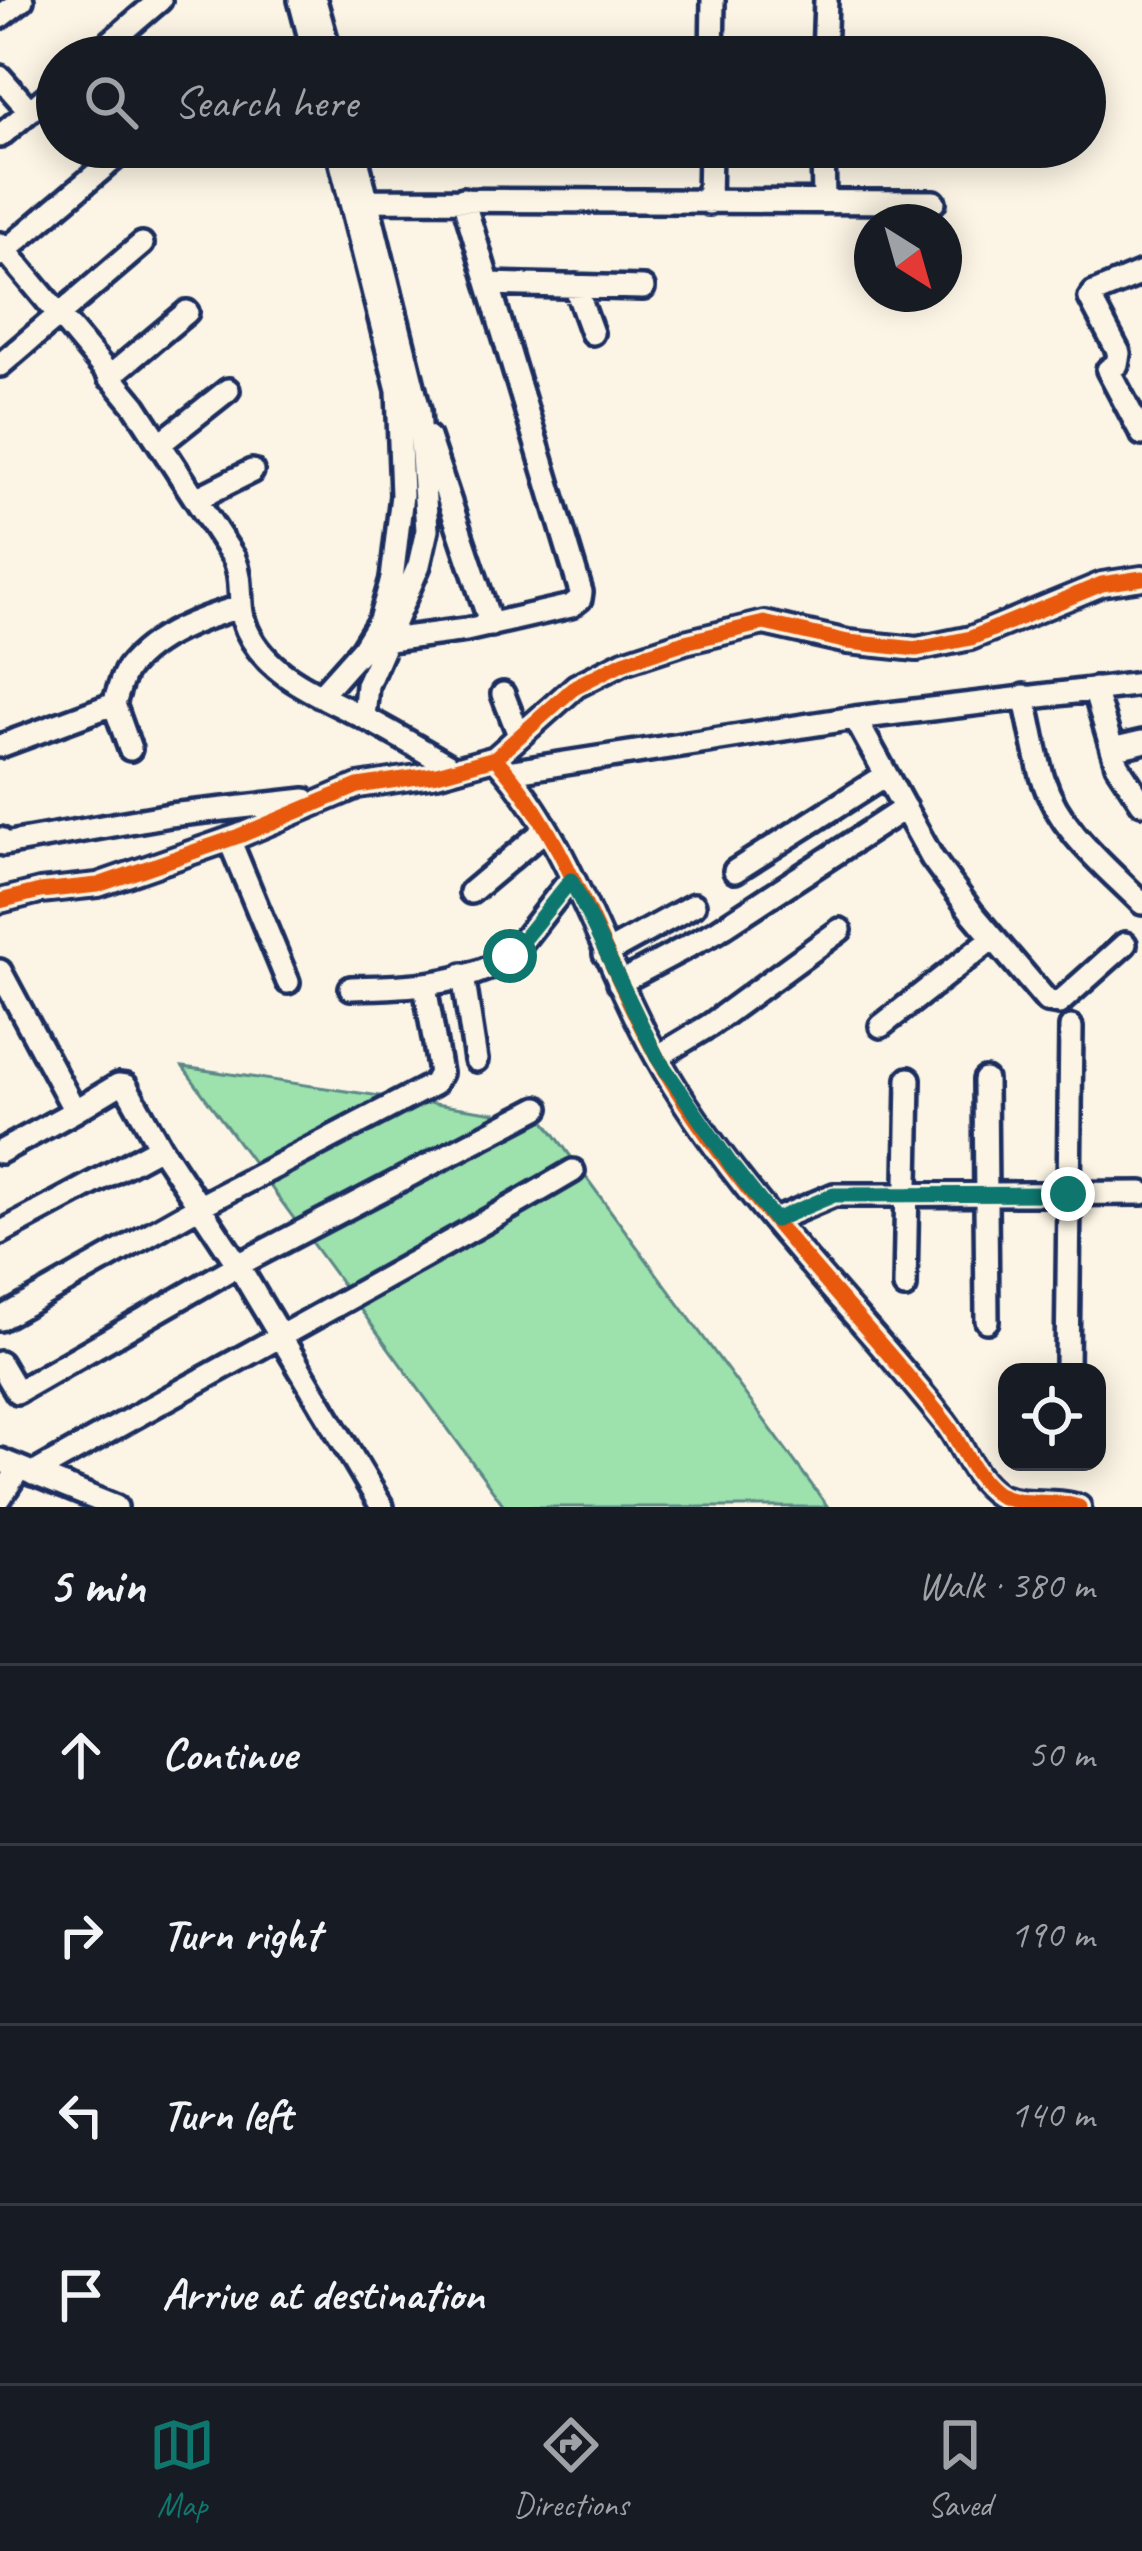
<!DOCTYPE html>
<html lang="en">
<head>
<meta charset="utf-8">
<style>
	:root { --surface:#171b24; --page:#242831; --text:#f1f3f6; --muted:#9ea1a6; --line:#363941; --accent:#0f766e }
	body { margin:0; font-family:Caveat,sans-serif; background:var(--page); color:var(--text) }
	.controls { position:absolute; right:36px; bottom:36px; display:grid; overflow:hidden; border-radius:24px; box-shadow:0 6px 30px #0003 }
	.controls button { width:108px; height:108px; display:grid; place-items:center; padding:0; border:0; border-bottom:3px solid var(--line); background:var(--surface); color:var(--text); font:60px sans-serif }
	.compass { position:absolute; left:854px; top:204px; width:108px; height:108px; border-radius:50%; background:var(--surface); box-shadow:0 6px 30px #0003; rotate:143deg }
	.stop { position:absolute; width:36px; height:36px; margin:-27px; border:9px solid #0f766e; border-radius:50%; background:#fff }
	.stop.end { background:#0f766e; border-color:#fff; box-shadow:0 3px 12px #0008 }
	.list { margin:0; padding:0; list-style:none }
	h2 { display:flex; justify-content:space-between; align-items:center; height:156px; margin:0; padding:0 48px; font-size:51px }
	h2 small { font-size:39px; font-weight:400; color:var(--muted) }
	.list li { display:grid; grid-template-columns:78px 1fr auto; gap:36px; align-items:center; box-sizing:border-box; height:180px; padding:0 48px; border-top:3px solid var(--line) }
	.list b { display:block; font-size:45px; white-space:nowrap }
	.list em { font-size:39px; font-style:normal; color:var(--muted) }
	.icon { flex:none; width:66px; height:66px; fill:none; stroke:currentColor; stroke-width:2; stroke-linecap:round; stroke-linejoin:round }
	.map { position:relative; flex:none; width:1142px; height:1507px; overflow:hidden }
	.search { position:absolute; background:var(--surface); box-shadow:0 6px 30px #0003; left:36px; right:36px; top:36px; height:132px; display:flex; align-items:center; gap:30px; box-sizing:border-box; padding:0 42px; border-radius:66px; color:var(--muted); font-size:45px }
	.sheet { height:876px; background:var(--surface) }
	nav { display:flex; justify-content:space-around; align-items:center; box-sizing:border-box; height:168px; border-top:3px solid var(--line); background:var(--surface); font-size:33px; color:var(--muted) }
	nav a { display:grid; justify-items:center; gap:6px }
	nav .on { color:var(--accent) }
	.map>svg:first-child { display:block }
	.green { fill:#9de1ad; stroke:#5c8886; stroke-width:3 }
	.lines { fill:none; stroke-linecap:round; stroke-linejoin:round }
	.minor-casing { stroke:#1b2f5e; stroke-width:30 }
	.minor { stroke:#fcf5e5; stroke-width:21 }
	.cycleway-casing { stroke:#fcf5e5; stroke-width:22 }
	.cycleway { stroke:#e8590c; stroke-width:15 }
	.route { stroke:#0f766e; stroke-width:15 }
</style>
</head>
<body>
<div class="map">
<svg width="1142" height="1507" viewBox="0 0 1142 1507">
	<rect width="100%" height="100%" fill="#fcf5e5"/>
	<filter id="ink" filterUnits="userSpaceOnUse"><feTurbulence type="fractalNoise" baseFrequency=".00833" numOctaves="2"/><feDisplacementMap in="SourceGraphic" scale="24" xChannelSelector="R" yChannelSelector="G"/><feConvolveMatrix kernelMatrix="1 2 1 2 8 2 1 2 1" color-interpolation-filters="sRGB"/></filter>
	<g filter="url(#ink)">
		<!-- green -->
		<path class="green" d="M183 1067 544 1120 828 1507H505Z"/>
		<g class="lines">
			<defs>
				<path id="minor" d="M300 0 315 57
					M315 0 331 57
					M0 17 22 0
					M93 57 160 0
					M712 57 713 0
					M824 57 826 0
					M0 77 30 111
					M0 136 57 88
					M354 147 419 410 427 530 419 565 367 685 364 717
					M823 147 824 202
					M350 200 934 202
					M709 203 710 147
					M0 244 135 406 234 558C245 583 236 606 247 630 269 678 323 696 365 718 396 734 425 752 455 769
					M0 255 128 147
					M1142 273 1094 293 1090 298 1119 353 1117 364 1108 370 1142 434
					M489 284 643 288
					M575 286 592 333
					M0 365 142 244
					M109 377 187 312
					M428 437 491 625
					M161 443 228 390
					M196 499 252 471
					M389 640 466 630 571 606 580 599 581 592 463 199
					M1094 689 1117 765 1142 803
					M503 694 519 735
					M320 696 362 649 380 620 392 579 402 495 398 390 337 147
					M1024 696C1031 723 1035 753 1043 779 1059 830 1105 866 1142 903
					M114 704C118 693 121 677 128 668 154 635 202 618 240 607
					M855 718 932 858 973 914 1047 1001 1059 1003 1125 944
					M0 746 114 704 130 749
					M1112 749 1142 742
					M495 758C571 840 602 959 656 1055 732 1191 849 1300 945 1422 964 1446 971 1477 998 1495 1021 1507 1053 1498 1079 1507
					M508 772 855 718 1142 684
					M0 839 4 844 170 815 305 800
					M229 839 288 982
					M735 871 886 775
					M471 892 546 829
					M0 901 40 891 98 885 239 836 358 786 437 774 495 758 576 686 624 662 685 642 764 623 848 642 917 649 971 638 1102 584 1142 578
					M605 954 694 905
					M0 971 75 1111 0 1152
					M463 975 476 1060
					M619 983 717 931 905 808
					M351 988C405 987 462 986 510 957L570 880
					M881 1026 993 938
					M657 1057 710 1025 840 930
					M985 1080 987 1321
					M75 1111 118 1085 126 1086 160 1147 238 1265 382 1507
					M775 1220 834 1195 1142 1193
					M0 1233 160 1147
					M905 1287 909 1079
					M0 1319 198 1207 434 1084 440 1073 425 986
					M0 1363 17 1392 238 1265 538 1108
					M1067 1367 1071 1027
					M0 1460 116 1507
					M33 1474C212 1372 395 1276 573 1171
					M0 1498 19 1469"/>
			</defs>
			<!-- minor casing -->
			<use href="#minor" class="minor-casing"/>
			<!-- minor -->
			<use href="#minor" class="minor"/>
			<defs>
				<path id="cycleway" d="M495 758C571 840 602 959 656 1055 732 1191 849 1300 945 1422 964 1446 971 1477 998 1495 1021 1507 1053 1498 1079 1507
					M0 901 40 891 98 885 239 836 358 786 437 774 495 758 576 686 624 662 685 642 764 623 848 642 917 649 971 638 1102 584 1142 578"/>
			</defs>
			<!-- cycleway casing -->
			<use href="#cycleway" class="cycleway-casing"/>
			<!-- cycleway -->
			<use href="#cycleway" class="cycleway"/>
		</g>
	</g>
	<g class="lines" filter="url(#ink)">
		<!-- route -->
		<path class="route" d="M510 956 571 880 657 1057 732 1166 775 1220 834 1195 1068 1194"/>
	</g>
</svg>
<div class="controls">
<button><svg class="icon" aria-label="locate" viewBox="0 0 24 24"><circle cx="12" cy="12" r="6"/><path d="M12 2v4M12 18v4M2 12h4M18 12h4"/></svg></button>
</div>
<svg class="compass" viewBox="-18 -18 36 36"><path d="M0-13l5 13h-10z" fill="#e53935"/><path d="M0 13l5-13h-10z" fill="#9ea1a6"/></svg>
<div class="stop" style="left:510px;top:956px"></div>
<div class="stop end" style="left:1068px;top:1194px"></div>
<div class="search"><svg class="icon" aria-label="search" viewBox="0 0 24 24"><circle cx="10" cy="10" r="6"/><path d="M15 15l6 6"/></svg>Search here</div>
</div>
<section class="sheet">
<h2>5 min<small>Walk · 380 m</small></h2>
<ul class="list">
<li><svg class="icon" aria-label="ahead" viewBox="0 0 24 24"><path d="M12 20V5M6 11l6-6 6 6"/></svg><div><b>Continue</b></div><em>50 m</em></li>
<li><svg class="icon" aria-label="right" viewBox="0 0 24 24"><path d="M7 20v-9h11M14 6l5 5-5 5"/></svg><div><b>Turn right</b></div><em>190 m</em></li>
<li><svg class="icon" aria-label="left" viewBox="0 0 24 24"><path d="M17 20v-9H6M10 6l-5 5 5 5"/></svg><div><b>Turn left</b></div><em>140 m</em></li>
<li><svg class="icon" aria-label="arrive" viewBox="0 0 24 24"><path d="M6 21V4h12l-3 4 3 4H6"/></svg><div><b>Arrive at destination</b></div></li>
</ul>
</section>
<nav>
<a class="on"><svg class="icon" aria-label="map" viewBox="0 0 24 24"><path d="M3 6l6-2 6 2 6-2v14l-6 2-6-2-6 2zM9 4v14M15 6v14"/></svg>Map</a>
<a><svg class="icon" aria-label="directions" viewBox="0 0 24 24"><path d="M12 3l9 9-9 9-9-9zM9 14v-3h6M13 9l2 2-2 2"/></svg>Directions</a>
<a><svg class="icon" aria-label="saved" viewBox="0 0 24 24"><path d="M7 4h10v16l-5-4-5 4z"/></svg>Saved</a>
</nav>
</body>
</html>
